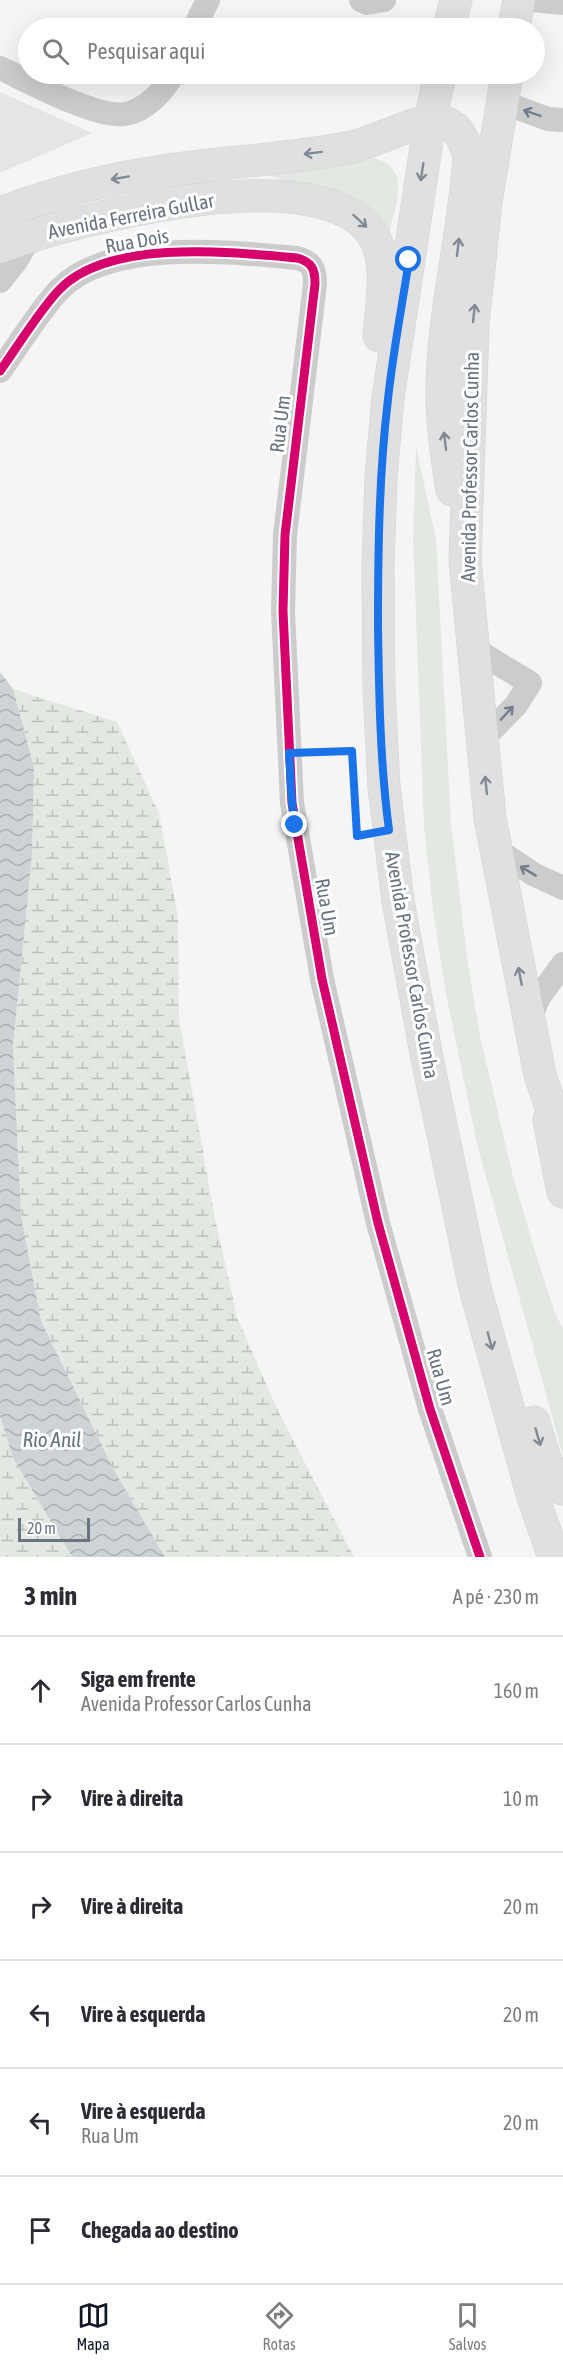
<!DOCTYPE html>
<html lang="pt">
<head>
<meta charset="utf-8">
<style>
	:root { --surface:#fff; --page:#f7f7f7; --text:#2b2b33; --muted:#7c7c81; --line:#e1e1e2; --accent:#111827 }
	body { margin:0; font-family:"Asap Condensed",sans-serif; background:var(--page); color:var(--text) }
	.scale { position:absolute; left:18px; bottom:15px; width:72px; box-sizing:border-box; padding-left:6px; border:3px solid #697481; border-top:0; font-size:16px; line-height:21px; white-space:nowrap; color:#697481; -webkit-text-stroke:4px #fff; paint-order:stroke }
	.stop { position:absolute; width:18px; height:18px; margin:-14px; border:4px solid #1a73e8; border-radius:50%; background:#fff }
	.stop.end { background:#1a73e8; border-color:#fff; box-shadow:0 2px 6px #0008 }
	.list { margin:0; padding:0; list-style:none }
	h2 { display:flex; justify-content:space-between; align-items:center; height:78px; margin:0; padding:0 24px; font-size:26px }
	h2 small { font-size:20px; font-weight:400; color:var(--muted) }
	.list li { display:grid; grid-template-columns:39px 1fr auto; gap:18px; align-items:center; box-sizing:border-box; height:108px; padding:0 24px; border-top:2px solid var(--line) }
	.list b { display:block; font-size:22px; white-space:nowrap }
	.list p { margin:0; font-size:20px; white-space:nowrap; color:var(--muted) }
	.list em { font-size:20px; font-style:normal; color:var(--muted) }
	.icon { flex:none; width:33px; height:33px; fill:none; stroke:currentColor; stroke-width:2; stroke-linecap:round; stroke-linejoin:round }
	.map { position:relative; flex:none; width:563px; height:1557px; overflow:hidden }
	.search { position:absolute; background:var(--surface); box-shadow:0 6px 24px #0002; left:18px; right:18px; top:18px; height:66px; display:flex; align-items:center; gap:15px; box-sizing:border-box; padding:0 21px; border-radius:33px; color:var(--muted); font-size:22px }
	.sheet { height:726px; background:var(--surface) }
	nav { display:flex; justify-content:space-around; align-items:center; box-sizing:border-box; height:84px; border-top:2px solid var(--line); background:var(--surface); font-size:16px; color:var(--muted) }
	nav a { display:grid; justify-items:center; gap:3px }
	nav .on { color:var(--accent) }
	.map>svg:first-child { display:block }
	.built { fill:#e4e5e6 }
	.green { fill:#e4e8e3 }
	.wetland { fill:url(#wetland-marsh) }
	.water { fill:url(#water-waves) }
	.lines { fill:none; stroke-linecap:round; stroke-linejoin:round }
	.major-casing { stroke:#d2d3d4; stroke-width:33 }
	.path { stroke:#c9c9ca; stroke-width:4; stroke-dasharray:3 3; stroke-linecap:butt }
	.minor { stroke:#cccccd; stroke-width:24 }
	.major { stroke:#e0e0e1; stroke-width:32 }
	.cycleway-casing { stroke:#fff; stroke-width:13 }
	.cycleway { stroke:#d6006c; stroke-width:9 }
	.oneway { stroke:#737d89 }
	.oneway2 { stroke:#818a94 }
	.route { stroke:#1a73e8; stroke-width:8 }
	.labels { text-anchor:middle; stroke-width:6; stroke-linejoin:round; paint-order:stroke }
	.street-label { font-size:20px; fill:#697481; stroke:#fff }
	.water-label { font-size:21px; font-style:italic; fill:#65747d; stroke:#fff }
</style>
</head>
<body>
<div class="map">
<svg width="563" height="1557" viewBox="0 0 563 1557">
	<defs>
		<pattern id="wetland-marsh" width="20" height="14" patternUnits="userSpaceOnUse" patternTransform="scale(1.5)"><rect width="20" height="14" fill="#e4e8e3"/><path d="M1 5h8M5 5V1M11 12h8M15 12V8" fill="none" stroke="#bdc1bd"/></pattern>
		<pattern id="water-waves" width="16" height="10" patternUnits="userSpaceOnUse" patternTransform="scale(1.5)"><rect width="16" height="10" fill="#ced3d6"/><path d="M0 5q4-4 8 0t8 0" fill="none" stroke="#abb0b3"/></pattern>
	</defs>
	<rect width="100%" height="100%" fill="#f5f5f5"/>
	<!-- built -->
	<path class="built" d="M0 92 92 133 0 173Z"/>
	<!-- green -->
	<path class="green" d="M374 158C413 169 395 205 389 234 356 174 317 199 268 174L280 169Z
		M416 446 436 539 451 823 468 965 480 1036 513 1176 533 1245 555 1313 563 1329V1456L477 1144 446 994 433 910 424 826 413 538Z"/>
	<!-- wetland -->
	<path class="wetland" d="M13 689 117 722 159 813 178 917 179 1019 215 1218 237 1317 278 1411 354 1557H165L114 1470 41 1321 21 1216 13 1046 32 855 34 767Z
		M0 1416 13 1458 72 1557H0Z"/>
	<!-- water -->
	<path class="water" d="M0 672 13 689 34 767 32 855 13 1046 21 1216 41 1321 114 1470 165 1557H72L13 1458 0 1416Z"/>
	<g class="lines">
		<defs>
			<path id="major" d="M449 28 456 0
				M514 28 519 0
				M440 74 430 121 388 398 381 477 378 566 379 689 384 787 398 901 427 1058 475 1288 533 1497 554 1557
				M507 74 486 202 473 324 465 561 490 818 540 1075 563 1142
				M0 213C53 193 107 179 163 171 226 161 290 160 352 147 376 142 418 118 439 121 459 124 464 140 469 157 464 236 442 315 442 394 442 426 447 458 452 490
				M0 247C74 219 325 153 374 237 390 265 381 305 379 336
				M549 1120 563 1192
				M534 1422C541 1446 546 1469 563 1489"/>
		</defs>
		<!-- major casing -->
		<use href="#major" class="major-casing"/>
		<!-- path -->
		<path class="path" d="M311 752 352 751 357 836 364 834"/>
		<!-- minor -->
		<path class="minor" d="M361 0 367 3 384 0
			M532 0 563 3
			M194 28 208 0
			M0 68C28 81 97 119 125 114 145 111 164 91 173 74
			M502 102 548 119 563 120
			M0 281 16 261 30 237
			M0 371C18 346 39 311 59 290 108 238 232 252 297 258 312 262 315 269 315 284L285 535 283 611 292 803 322 979 378 1223 430 1409 480 1557
			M471 647 530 683 516 705 481 741
			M496 849 533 874 563 888
			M528 1022 539 997 563 964"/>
		<!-- major -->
		<use href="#major" class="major"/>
		<defs>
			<path id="cycleway" d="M0 371C18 346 39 311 59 290 108 238 232 252 297 258 312 262 315 269 315 284L285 535 283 611 292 803 322 979 378 1223 430 1409 480 1557"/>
		</defs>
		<!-- cycleway casing -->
		<use href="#cycleway" class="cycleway-casing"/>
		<!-- cycleway -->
		<use href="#cycleway" class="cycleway"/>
	</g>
	<!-- one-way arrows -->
	<defs><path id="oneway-shaft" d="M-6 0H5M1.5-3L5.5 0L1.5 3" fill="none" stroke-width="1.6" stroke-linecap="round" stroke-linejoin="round" transform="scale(1.5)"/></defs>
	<g class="oneway">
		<use href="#oneway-shaft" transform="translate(532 113) rotate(-161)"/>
		<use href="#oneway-shaft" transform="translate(507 713) rotate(-47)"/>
		<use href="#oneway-shaft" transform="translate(528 871) rotate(-149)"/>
	</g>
	<g class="oneway2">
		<use href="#oneway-shaft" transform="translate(313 153) rotate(173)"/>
		<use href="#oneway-shaft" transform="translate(422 172) rotate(99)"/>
		<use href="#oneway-shaft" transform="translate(120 178) rotate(170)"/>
		<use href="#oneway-shaft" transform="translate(360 221) rotate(42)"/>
		<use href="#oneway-shaft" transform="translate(458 247) rotate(-83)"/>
		<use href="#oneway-shaft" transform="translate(474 313) rotate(-84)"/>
		<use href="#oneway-shaft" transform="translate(445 441) rotate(-97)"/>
		<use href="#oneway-shaft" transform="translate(486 785) rotate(-96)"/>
		<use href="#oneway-shaft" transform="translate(520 976) rotate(-101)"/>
		<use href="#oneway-shaft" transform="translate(490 1341) rotate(75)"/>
		<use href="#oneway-shaft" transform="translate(538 1437) rotate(74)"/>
	</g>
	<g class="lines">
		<!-- route -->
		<path class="route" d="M295 825 292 803 289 753 352 751 357 836 389 830C380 762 379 694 378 626 378 550 379 474 388 399 393 352 402 306 409 260"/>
	</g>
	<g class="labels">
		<!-- street labels -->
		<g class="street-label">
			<text transform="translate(131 216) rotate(-11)" y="7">Avenida Ferreira Gullar</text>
			<text transform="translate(137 241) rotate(-10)" y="7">Rua Dois</text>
			<text transform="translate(280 424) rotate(-83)" y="7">Rua Um</text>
			<text transform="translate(470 467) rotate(-89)" y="7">Avenida Professor Carlos Cunha</text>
			<text transform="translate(327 907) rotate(80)" y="7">Rua Um</text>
			<text transform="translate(412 965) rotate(80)" y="7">Avenida Professor Carlos Cunha</text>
			<text transform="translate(441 1377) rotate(74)" y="7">Rua Um</text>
		</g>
		<!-- water labels -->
		<g class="water-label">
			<text x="52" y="1447">Rio Anil</text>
		</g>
	</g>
</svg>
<div class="scale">20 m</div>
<div class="stop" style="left:409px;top:260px"></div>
<div class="stop end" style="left:295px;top:825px"></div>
<div class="search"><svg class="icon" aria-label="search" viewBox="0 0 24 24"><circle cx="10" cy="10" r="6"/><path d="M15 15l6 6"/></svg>Pesquisar aqui</div>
</div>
<section class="sheet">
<h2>3 min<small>A pé · 230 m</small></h2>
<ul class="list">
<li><svg class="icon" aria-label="ahead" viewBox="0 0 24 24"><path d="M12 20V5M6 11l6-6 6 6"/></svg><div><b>Siga em frente</b><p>Avenida Professor Carlos Cunha</p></div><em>160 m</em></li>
<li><svg class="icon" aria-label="right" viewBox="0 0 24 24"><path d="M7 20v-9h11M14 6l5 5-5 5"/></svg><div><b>Vire à direita</b></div><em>10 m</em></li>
<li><svg class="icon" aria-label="right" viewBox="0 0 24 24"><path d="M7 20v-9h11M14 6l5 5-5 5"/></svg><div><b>Vire à direita</b></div><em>20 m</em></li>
<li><svg class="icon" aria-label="left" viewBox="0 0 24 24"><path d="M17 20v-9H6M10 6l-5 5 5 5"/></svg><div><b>Vire à esquerda</b></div><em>20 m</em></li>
<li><svg class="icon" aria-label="left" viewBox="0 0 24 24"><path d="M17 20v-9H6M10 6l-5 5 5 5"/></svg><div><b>Vire à esquerda</b><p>Rua Um</p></div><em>20 m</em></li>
<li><svg class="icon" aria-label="arrive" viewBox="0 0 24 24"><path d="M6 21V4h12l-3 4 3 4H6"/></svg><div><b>Chegada ao destino</b></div></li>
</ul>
</section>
<nav>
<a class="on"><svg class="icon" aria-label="map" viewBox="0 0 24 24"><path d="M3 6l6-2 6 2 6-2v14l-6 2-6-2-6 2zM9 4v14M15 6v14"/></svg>Mapa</a>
<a><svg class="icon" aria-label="directions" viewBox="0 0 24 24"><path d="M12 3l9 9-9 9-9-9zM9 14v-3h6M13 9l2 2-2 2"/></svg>Rotas</a>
<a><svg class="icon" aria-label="saved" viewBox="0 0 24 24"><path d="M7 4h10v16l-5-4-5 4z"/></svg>Salvos</a>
</nav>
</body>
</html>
